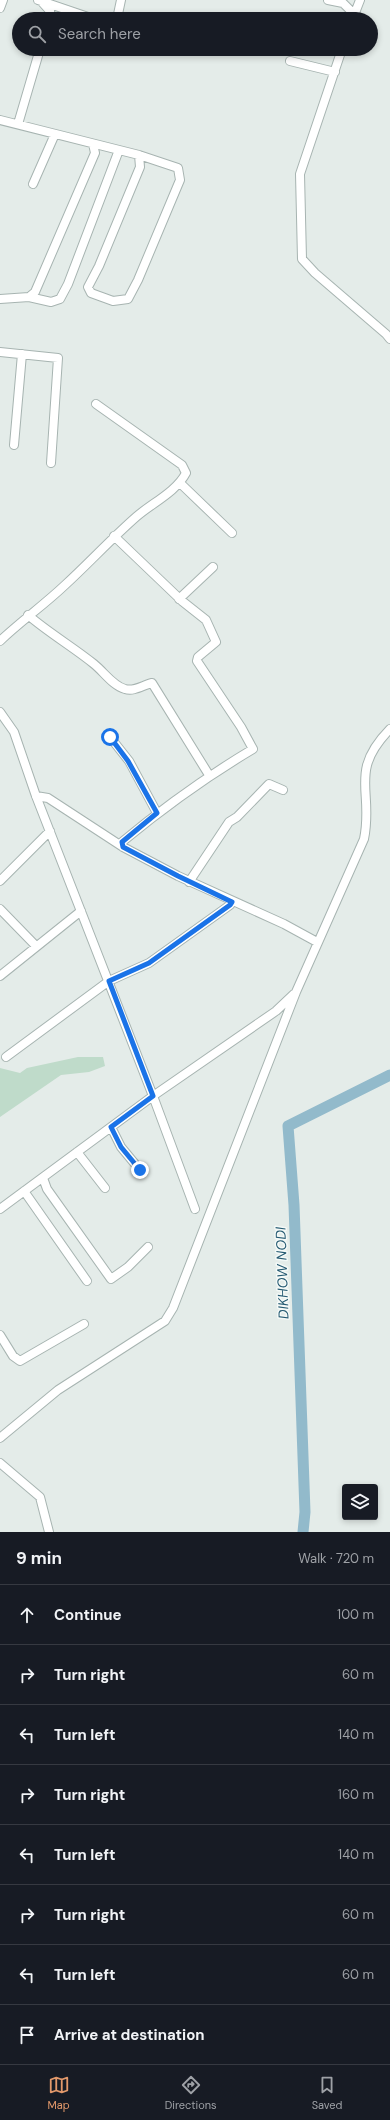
<!DOCTYPE html>
<html lang="en">
<head>
<meta charset="utf-8">
<style>
	:root { --surface:#171b24; --page:#20242c; --text:#f1f3f6; --muted:#9ea1a6; --line:#363941; --accent:#e3996b }
	body { margin:0; font-family:"DM Sans",sans-serif; background:var(--page); color:var(--text) }
	.controls { position:absolute; right:12px; bottom:12px; display:grid; overflow:hidden; border-radius:4px; box-shadow:0 2px 6px #0003 }
	.controls button { width:36px; height:36px; display:grid; place-items:center; padding:0; border:0; border-bottom:1px solid var(--line); background:var(--surface); color:var(--text); font:20px sans-serif }
	.stop { position:absolute; width:12px; height:12px; margin:-9px; border:3px solid #1a73e8; border-radius:50%; background:#fff }
	.stop.end { background:#1a73e8; border-color:#fff; box-shadow:0 1px 4px #0008 }
	.list { margin:0; padding:0; list-style:none }
	h2 { display:flex; justify-content:space-between; align-items:center; height:52px; margin:0; padding:0 16px; font-size:17px }
	h2 small { font-size:13px; font-weight:400; color:var(--muted) }
	.list li { display:grid; grid-template-columns:26px 1fr auto; gap:12px; align-items:center; box-sizing:border-box; height:60px; padding:0 16px; border-top:1px solid var(--line) }
	.list b { display:block; font-size:15px; white-space:nowrap }
	.list em { font-size:13px; font-style:normal; color:var(--muted) }
	.icon { flex:none; width:22px; height:22px; fill:none; stroke:currentColor; stroke-width:2; stroke-linecap:round; stroke-linejoin:round }
	.map { position:relative; flex:none; width:390px; height:1532px; overflow:hidden }
	.search { position:absolute; background:var(--surface); box-shadow:0 2px 6px #0003; left:12px; right:12px; top:12px; height:44px; display:flex; align-items:center; gap:10px; box-sizing:border-box; padding:0 14px; border-radius:22px; color:var(--muted); font-size:15px }
	.sheet { height:532px; background:var(--surface) }
	nav { display:flex; justify-content:space-around; align-items:center; box-sizing:border-box; height:56px; border-top:1px solid var(--line); background:var(--surface); font-size:11px; color:var(--muted) }
	nav a { display:grid; justify-items:center; gap:2px }
	nav .on { color:var(--accent) }
	.map>svg:first-child { display:block }
	.green { fill:#bfdbca }
	.lines { fill:none; stroke-linecap:round; stroke-linejoin:round }
	.river { stroke:#92bacb; stroke-width:11 }
	.minor-casing { stroke:#a7b4b1; stroke-width:10 }
	.minor { stroke:#fff; stroke-width:8 }
	.route { stroke:#1a73e8; stroke-width:5 }
	.labels { text-anchor:middle; stroke-width:3; stroke-linejoin:round; paint-order:stroke }
	.water-label { font-size:14px; font-style:italic; fill:#255a72; stroke:#f4f9f7 }
</style>
</head>
<body>
<div class="map">
<svg width="390" height="1532" viewBox="0 0 390 1532">
	<rect width="100%" height="100%" fill="#e4ece9"/>
	<!-- green -->
	<path class="green" d="M78 1057H103L105 1066 89 1072 61 1075 0 1117V1068L20 1073 27 1068Z"/>
	<g class="lines">
		<!-- river -->
		<path class="river" d="M303 1532 305 1512 294 1205 288 1126 390 1075"/>
		<defs>
			<path id="minor" d="M38 0 94 19
				M328 0 343 3 351 11 352 19
				M41 1 50 11 47 19
				M0 8 3 0
				M353 18 360 0
				M117 19 121 0
				M342 49 300 174 302 259 315 273 386 334 390 339
				M290 61 335 72
				M0 120 139 155 178 168 180 180 138 280 128 299 113 301 91 293 88 287 99 266 140 167 139 155
				M18 124 40 49
				M33 184 55 134
				M29 297 51 302 60 299 68 284 119 150
				M0 299 29 297 35 292 95 153 93 144
				M0 352 58 358 51 463
				M14 445 22 354
				M180 483 232 533
				M114 536 182 601 206 620 216 642 198 657 197 661 241 727 253 749C206 777 163 808 122 842L123 847
				M179 599 213 567
				M28 615C49 633 73 647 94 664 104 672 113 686 125 689 134 692 143 685 152 683L209 775
				M0 641C21 621 44 605 65 585 89 563 111 539 136 517 152 503 176 492 186 473L182 465 96 404
				M0 712 14 732 36 796 153 1096 195 1209
				M110 737 129 761 157 813
				M36 796 48 798 123 847 178 876 284 924 317 942
				M0 881 50 831
				M189 882 229 822 237 817 269 784 283 790
				M0 909 36 946
				M0 976 81 911
				M6 1057 109 981 149 963 230 905 232 902
				M111 1127 121 1147 140 1170
				M77 1152 105 1188
				M43 1178 47 1189 111 1279 128 1267 148 1247
				M24 1191 87 1281
				M0 1209 153 1096 276 1011 294 994
				M0 1335 13 1356 20 1361 84 1324
				M0 1438 58 1390 165 1321 173 1308 296 992 364 839C374 791 348 772 390 729
				M0 1463 40 1497 49 1532"/>
		</defs>
		<!-- minor casing -->
		<use href="#minor" class="minor-casing"/>
		<!-- minor -->
		<use href="#minor" class="minor"/>
	</g>
	<g class="lines">
		<!-- route -->
		<path class="route" d="M110 737 128 761 157 813 122 842 123 847 178 876 232 902 230 905 149 963 109 981 153 1096 111 1127 121 1147 140 1170"/>
	</g>
	<g class="labels">
		<!-- water labels -->
		<g class="water-label">
			<text transform="translate(282 1273) rotate(-92)" y="5">DIKHOW NODI</text>
		</g>
	</g>
</svg>
<div class="controls">
<button><svg class="icon" aria-label="layers" viewBox="0 0 24 24"><path d="M12 4l9 5-9 5-9-5zM3 14l9 5 9-5"/></svg></button>
</div>
<div class="stop" style="left:110px;top:737px"></div>
<div class="stop end" style="left:140px;top:1170px"></div>
<div class="search"><svg class="icon" aria-label="search" viewBox="0 0 24 24"><circle cx="10" cy="10" r="6"/><path d="M15 15l6 6"/></svg>Search here</div>
</div>
<section class="sheet">
<h2>9 min<small>Walk · 720 m</small></h2>
<ul class="list">
<li><svg class="icon" aria-label="ahead" viewBox="0 0 24 24"><path d="M12 20V5M6 11l6-6 6 6"/></svg><div><b>Continue</b></div><em>100 m</em></li>
<li><svg class="icon" aria-label="right" viewBox="0 0 24 24"><path d="M7 20v-9h11M14 6l5 5-5 5"/></svg><div><b>Turn right</b></div><em>60 m</em></li>
<li><svg class="icon" aria-label="left" viewBox="0 0 24 24"><path d="M17 20v-9H6M10 6l-5 5 5 5"/></svg><div><b>Turn left</b></div><em>140 m</em></li>
<li><svg class="icon" aria-label="right" viewBox="0 0 24 24"><path d="M7 20v-9h11M14 6l5 5-5 5"/></svg><div><b>Turn right</b></div><em>160 m</em></li>
<li><svg class="icon" aria-label="left" viewBox="0 0 24 24"><path d="M17 20v-9H6M10 6l-5 5 5 5"/></svg><div><b>Turn left</b></div><em>140 m</em></li>
<li><svg class="icon" aria-label="right" viewBox="0 0 24 24"><path d="M7 20v-9h11M14 6l5 5-5 5"/></svg><div><b>Turn right</b></div><em>60 m</em></li>
<li><svg class="icon" aria-label="left" viewBox="0 0 24 24"><path d="M17 20v-9H6M10 6l-5 5 5 5"/></svg><div><b>Turn left</b></div><em>60 m</em></li>
<li><svg class="icon" aria-label="arrive" viewBox="0 0 24 24"><path d="M6 21V4h12l-3 4 3 4H6"/></svg><div><b>Arrive at destination</b></div></li>
</ul>
</section>
<nav>
<a class="on"><svg class="icon" aria-label="map" viewBox="0 0 24 24"><path d="M3 6l6-2 6 2 6-2v14l-6 2-6-2-6 2zM9 4v14M15 6v14"/></svg>Map</a>
<a><svg class="icon" aria-label="directions" viewBox="0 0 24 24"><path d="M12 3l9 9-9 9-9-9zM9 14v-3h6M13 9l2 2-2 2"/></svg>Directions</a>
<a><svg class="icon" aria-label="saved" viewBox="0 0 24 24"><path d="M7 4h10v16l-5-4-5 4z"/></svg>Saved</a>
</nav>
</body>
</html>
